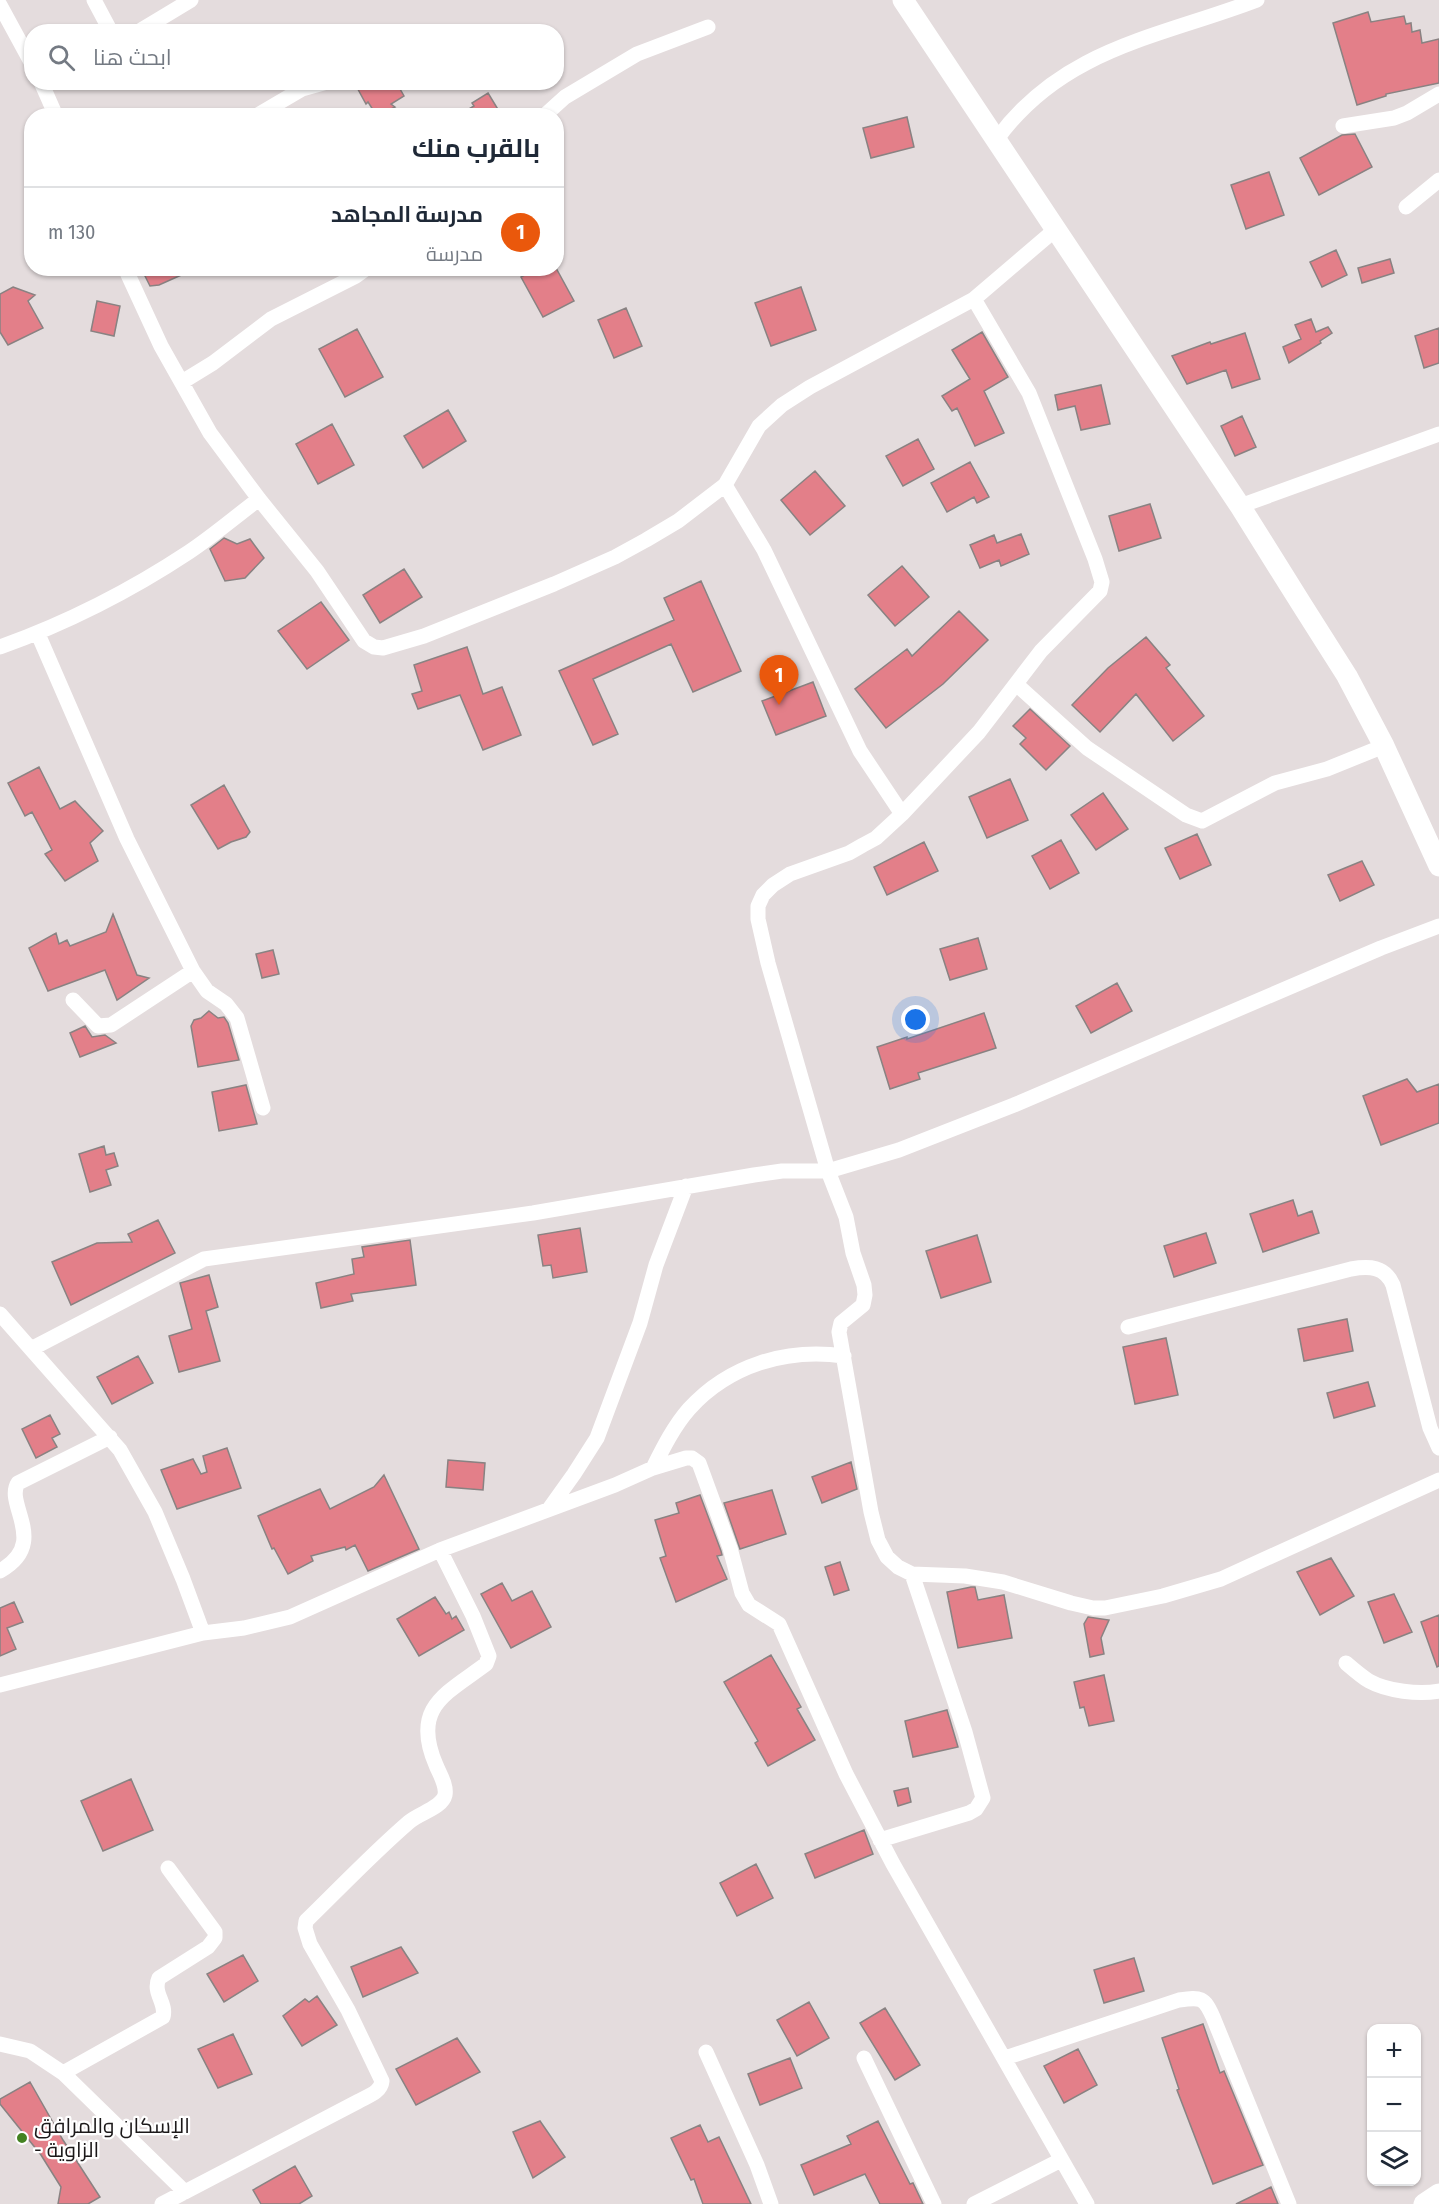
<!DOCTYPE html>
<html lang="ar">
<head>
<meta charset="utf-8">
<style>
	:root { --surface:#fff; --page:#f6f6f7; --text:#1f2937; --muted:#747a83; --line:#e0e1e3; --accent:#ea580c }
	body { margin:0; font-family:"Fira Sans Condensed",Cairo,sans-serif; background:var(--page); color:var(--text); direction:rtl }
	.controls { position:absolute; right:18px; bottom:18px; display:grid; overflow:hidden; border-radius:12px; box-shadow:0 2px 4px #0004 }
	.controls button { width:54px; height:54px; display:grid; place-items:center; padding:0; border:0; border-bottom:2px solid var(--line); background:var(--surface); color:var(--text); font:30px sans-serif }
	.you { position:absolute; left:916px; top:1020px; width:21px; height:21px; margin:-15px; border:4px solid #fff; border-radius:50%; background:#1a73e8; box-shadow:0 0 0 9px #1a73e833 }
	.badge { display:grid; place-items:center; width:39px; height:39px; border-radius:50%; background:var(--accent); color:#fff; font-size:20px; font-weight:700 }
	.pin { position:absolute; translate:-50% -50px; filter:drop-shadow(0 2px 3px #0008) }
	.pin::after { content:''; position:absolute; top:32px; width:21px; height:18px; background:inherit; clip-path:polygon(0 0,100% 0,50% 100%) }
	.list { margin:0; padding:0; list-style:none }
	h2 { display:flex; justify-content:space-between; align-items:center; height:78px; margin:0; padding:0 24px; font-size:26px }
	h2 small { font-size:20px; font-weight:400; color:var(--muted) }
	.list li { display:grid; grid-template-columns:39px 1fr auto; gap:18px; align-items:center; box-sizing:border-box; height:90px; padding:0 24px; border-top:2px solid var(--line) }
	.list b { display:block; font-size:22px; white-space:nowrap }
	.list p { margin:0; font-size:20px; white-space:nowrap; color:var(--muted) }
	.list em { font-size:20px; font-style:normal; color:var(--muted) }
	.icon { flex:none; width:33px; height:33px; fill:none; stroke:currentColor; stroke-width:2; stroke-linecap:round; stroke-linejoin:round }
	.map { position:relative; flex:none; width:1439px; height:2204px; overflow:hidden; direction:ltr }
	.search { position:absolute; background:var(--surface); box-shadow:0 2px 4px #0004; left:24px; top:24px; width:540px; height:66px; display:flex; align-items:center; gap:15px; box-sizing:border-box; padding:0 21px; border-radius:24px; color:var(--muted); font-size:22px }
	.panel { position:absolute; background:var(--surface); box-shadow:0 2px 4px #0004; left:24px; top:108px; width:540px; height:168px; border-radius:24px; direction:rtl }
	.map>svg:first-child { display:block }
	.building { fill:#e37f89; stroke:#898282; stroke-width:1.5 }
	.lines { fill:none; stroke-linecap:round; stroke-linejoin:round }
	.street { stroke:#fff; stroke-width:15 }
	.secondary { stroke:#fff; stroke-width:21 }
	.poi-dot { fill:#448221; stroke:#fff; stroke-width:2 }
	.labels { text-anchor:middle; stroke-width:4.5; stroke-linejoin:round; paint-order:stroke }
	.poi-label { font-size:21px; fill:#1c191a; stroke:#fff; text-anchor:start }
</style>
</head>
<body>
<div class="map">
<svg width="1439" height="2204" viewBox="0 0 1439 2204">
	<rect width="100%" height="100%" fill="#e4dcdd"/>
	<!-- building -->
	<path class="building" d="M1368 12 1371 22 1404 16 1406 24 1411 23 1412 32 1420 30 1422 43 1439 39V83L1386 94V96L1357 105 1333 23Z
		M354 82H396L404 96 391 104 395 107 377 116 368 102 366 104Z
		M488 93 502 116H457L474 106 472 103Z
		M907 117 914 147 871 158 863 128Z
		M1355 134 1372 167 1319 195 1300 158 1342 135Z
		M1269 172 1284 215 1246 229 1231 185Z
		M1336 250 1347 275 1322 287 1310 262Z
		M1390 259 1394 273 1362 283 1358 268Z
		M141 268H197L159 285 150 286Z
		M537 268H556L574 301 543 317 521 277Z
		M13 287 35 295 28 301 43 328 8 345 0 332V294Z
		M801 287 816 330 771 346 755 303Z
		M97 301 120 306 114 336 91 331Z
		M626 308 642 346 614 358 598 320Z
		M1311 319 1316 332 1328 327 1332 333 1320 341 1321 343 1289 363 1283 347 1301 339 1295 325Z
		M1439 328V363L1424 368 1415 336Z
		M357 329 383 377 345 397 319 349Z
		M982 332 1008 377 984 391 1004 433 975 446 957 408 952 411 942 396 970 379 952 350Z
		M1245 333 1260 379 1232 388 1226 370 1187 384 1172 356 1210 342 1211 344Z
		M1101 385 1110 424 1081 430 1075 406 1058 410 1055 395Z
		M448 410 466 441 423 468 404 436Z
		M1242 416 1256 447 1235 456 1221 426Z
		M332 424 354 465 318 484 296 444Z
		M918 439 934 469 903 486 886 456Z
		M970 462 989 497 977 503 974 497 947 512 931 483Z
		M815 471 845 506 810 535 781 500Z
		M1150 504 1161 538 1119 551 1109 516Z
		M1021 534 1029 554 1001 566 999 560 980 568 970 545 994 535 997 543Z
		M224 538 237 544 250 539 264 558 245 578 225 581 210 549Z
		M902 566 929 597 895 626 868 595Z
		M404 569 422 597 380 623 363 595Z
		M701 581 741 671 693 692 671 644 593 679 618 734 593 745 559 671 674 620 664 598Z
		M321 602 349 640 307 669 278 631Z
		M959 611 988 640 943 684 886 728 855 689 907 649 912 656Z
		M1146 637 1170 665 1166 668 1204 716 1173 741 1136 694 1100 732 1072 705 1108 668Z
		M467 647 483 694 502 687 521 735 483 750 460 695 418 709 412 694 422 691 414 665Z
		M813 682 826 716 776 735 762 701Z
		M1030 709 1070 746 1046 770 1020 744 1026 738 1013 726Z
		M39 767 60 809 75 801 103 831 90 843 98 861 65 881 45 854 52 850 32 812 25 816 8 783Z
		M1010 779 1028 820 987 838 969 797Z
		M224 785 250 832 246 837 231 842 218 849 191 805Z
		M1103 793 1128 829 1096 850 1071 815Z
		M1197 834 1211 865 1180 879 1165 848Z
		M1061 840 1079 873 1050 889 1032 856Z
		M924 842 938 871 887 895 874 867Z
		M1362 861 1374 885 1340 901 1328 875Z
		M113 914 137 975 149 978 117 1000 105 970 48 991 29 948 56 933 59 944 67 940 70 946 106 932Z
		M978 938 987 969 950 980 940 949Z
		M273 950 279 974 262 978 256 954Z
		M1117 983 1132 1011 1091 1033 1076 1006Z
		M209 1011 218 1018 224 1017 228 1023 239 1060 198 1067 191 1026 194 1020 201 1018Z
		M984 1013 996 1048 918 1073 920 1079 890 1089 877 1047 907 1037V1039Z
		M85 1026 92 1037 105 1035 116 1043 80 1057 70 1033Z
		M1407 1079 1417 1092 1439 1084V1123L1381 1145 1363 1096Z
		M246 1085 257 1124 219 1131 212 1092Z
		M104 1146 106 1155 114 1153 118 1166 106 1170 111 1185 90 1192 79 1154Z
		M1293 1200 1298 1216 1312 1211 1319 1233 1263 1252 1250 1214Z
		M158 1220 175 1253 71 1305 52 1262 97 1243 132 1242 128 1234Z
		M580 1228 587 1272 553 1278 551 1265 543 1266 538 1235Z
		M1206 1233 1216 1263 1174 1277 1164 1246Z
		M977 1235 991 1282 941 1298 926 1251Z
		M410 1240 416 1285 351 1294 353 1301 321 1308 316 1283 354 1274 352 1259 364 1257 362 1247Z
		M209 1275 218 1307 206 1311 220 1361 179 1372 169 1336 192 1329 180 1283Z
		M1347 1319 1353 1351 1304 1361 1298 1329Z
		M1166 1338 1178 1395 1135 1404 1123 1347Z
		M138 1356 153 1383 112 1404 97 1377Z
		M1368 1382 1375 1406 1334 1418 1327 1393Z
		M50 1415 60 1434 52 1438 57 1447 36 1458 22 1429Z
		M227 1448 241 1488 177 1509 161 1470 193 1459 201 1474 207 1472 203 1456Z
		M448 1460 485 1463 483 1490 446 1487Z
		M851 1462 857 1489 822 1503 812 1477Z
		M384 1475 419 1549 368 1571 355 1545 346 1550 345 1547 311 1556 313 1561 288 1574 274 1548 272 1549 258 1516 320 1489 330 1509 374 1487Z
		M772 1490 786 1534 740 1549 724 1503Z
		M700 1495 721 1551 722 1555 717 1556 727 1579 676 1602 660 1558 666 1556 655 1520 679 1513 676 1503Z
		M1331 1558 1354 1596 1320 1615 1297 1572Z
		M840 1562 849 1590 834 1595 825 1567Z
		M502 1583 512 1601 532 1591 551 1627 511 1648 481 1594Z
		M971 1587H975L978 1600 1004 1595 1012 1638 958 1648 947 1592Z
		M1394 1594 1412 1632 1384 1643 1368 1602Z
		M435 1597 446 1614 449 1612 452 1619 456 1616 464 1630 419 1656 397 1619Z
		M14 1602 23 1622 7 1628 16 1649 0 1656V1608Z
		M1439 1615V1666L1437 1667 1421 1622Z
		M1088 1617 1109 1620 1101 1638 1104 1654 1090 1657 1084 1624Z
		M771 1655 801 1707 797 1709 815 1740 768 1766 755 1743 758 1741 724 1682Z
		M1104 1675 1114 1721 1089 1726 1084 1707 1080 1708 1074 1682Z
		M947 1710 958 1747 913 1757 905 1721Z
		M131 1779 153 1830 103 1851 81 1801Z
		M908 1788 911 1802 898 1806 894 1791Z
		M864 1830 873 1854 815 1878 805 1854Z
		M756 1864 773 1898 737 1916 720 1883Z
		M401 1947 418 1973 363 1997 351 1967Z
		M243 1955 258 1981 224 2002 207 1974Z
		M1134 1958 1144 1991 1104 2003 1094 1970Z
		M317 1996 337 2025 302 2046 283 2016 305 1999 309 2002Z
		M809 2002 829 2038 797 2056 777 2020Z
		M885 2008 920 2065 895 2080 860 2023Z
		M1203 2024 1220 2073 1224 2071 1263 2165 1213 2184 1177 2090 1179 2089 1162 2038Z
		M233 2034 252 2074 218 2088 198 2049Z
		M457 2038 480 2072 416 2105 396 2069Z
		M1078 2049 1097 2085 1064 2103 1044 2066Z
		M790 2058 802 2088 760 2105 748 2074Z
		M30 2082 63 2140 100 2197 88 2204H58L61 2187 41 2155 0 2104V2099Z
		M540 2121 565 2157 533 2178 513 2132Z
		M878 2121 910 2184 913 2183 923 2204H880L865 2174 814 2195 801 2165 851 2144 847 2136Z
		M700 2125 708 2142 719 2137 751 2204H703L694 2179 691 2180 671 2138Z
		M295 2166 312 2196 299 2204H261L253 2190Z
		M1271 2187 1278 2204H1236Z"/>
	<g class="lines">
		<!-- street -->
		<path class="street" d="M94 0 111 32
			M0 5 32 64
			M138 32 191 0
			M41 82 56 116
			M256 116 302 89 327 82
			M544 116 565 97 637 54 708 27
			M1343 126 1394 118 1407 113 1439 94
			M997 139C1063 48 1160 37 1257 0
			M1406 207 1439 180
			M1056 229 974 299 1029 393 1095 559 1102 582 1100 591 1041 651 979 732 902 814 876 838 863 845 849 853 790 874 773 885 763 895 758 906V919L768 963 828 1171 846 1217 853 1253 864 1285 865 1295 863 1305 841 1323 839 1332 871 1512 878 1540 887 1557 898 1567 912 1574 965 1576 1003 1582 1071 1603 1093 1608H1105L1163 1596 1221 1579 1439 1480
			M125 268 161 346 210 433 259 499 317 571 364 641 374 647 383 648 424 636 554 584 615 557 646 540 678 521 725 485 759 426 782 405 810 387 974 299
			M182 382 213 363 271 319 356 276 367 268
			M725 485 764 550 860 751 902 814
			M1240 506 1439 434
			M38 634 127 839 193 971 207 991 226 1004 237 1018 263 1108
			M0 647C67 623 130 591 189 552 213 536 235 517 259 499
			M1016 684 1087 748 1186 815 1202 821 1275 783 1327 769 1384 746
			M73 1000 98 1026 111 1025 193 971
			M0 1314 120 1450 155 1512 183 1579 203 1633
			M1128 1327 1351 1269C1369 1266 1385 1266 1393 1285L1430 1428 1439 1448
			M31 1349 204 1259 533 1213 754 1175 782 1171H828L899 1150 1014 1105 1381 948 1439 926
			M653 1468C663 1448 674 1426 689 1409 729 1365 786 1348 844 1356
			M549 1509 574 1474 597 1438 640 1323 656 1265 686 1186
			M0 1571C50 1543 4 1504 18 1483L110 1437
			M1346 1663C1353 1669 1361 1676 1369 1681 1387 1691 1419 1695 1439 1691
			M0 1685 203 1633 244 1628 290 1617 440 1550 615 1485 653 1468 686 1458H692L699 1463 730 1548 742 1593 749 1605 779 1624 846 1774 893 1864 1087 2204
			M880 1840 969 1813 976 1809 983 1798 965 1732 912 1574
			M0 2044 30 2051 63 2073 185 2192
			M706 2052 757 2165 771 2204
			M864 2058 934 2204
			M1005 2058 1179 2000C1201 1997 1204 1997 1213 2017L1289 2204
			M63 2073 163 2017C167 2003 152 1993 159 1978L208 1947 215 1938V1932L168 1868
			M162 2204 359 2101C368 2096 381 2092 382 2081L348 2010 310 1944 305 1928 306 1921C340 1888 373 1853 409 1822 419 1813 442 1808 445 1795 447 1785 439 1773 436 1765 411 1707 446 1694 486 1664L489 1656 473 1616 440 1550
			M974 2204 1061 2160"/>
		<!-- secondary -->
		<path class="secondary" d="M903 0 1240 506 1302 605 1347 676 1384 746 1439 866
			M1424 2204 1439 2194"/>
	</g>
	<!-- markers -->
	<circle class="poi-dot" cx="22" cy="2138" r="6"/>
	<g class="labels">
		<!-- poi labels -->
		<g class="poi-label">
			<text x="34" y="2133">الإسكان والمرافق<tspan x="34" dy="24">- الزاوية</tspan></text>
		</g>
	</g>
</svg>
<div class="controls">
<button>+</button>
<button>−</button>
<button><svg class="icon" aria-label="layers" viewBox="0 0 24 24"><path d="M12 4l9 5-9 5-9-5zM3 14l9 5 9-5"/></svg></button>
</div>
<div class="you"></div>
<div class="pin badge" style="left:779px;top:705px">1</div>
<div class="search"><svg class="icon" aria-label="search" viewBox="0 0 24 24"><circle cx="10" cy="10" r="6"/><path d="M15 15l6 6"/></svg>ابحث هنا</div>
<section class="panel">
<h2>بالقرب منك<small></small></h2>
<ul class="list">
<li><span class="badge">1</span><div><b>مدرسة المجاهد</b><p>مدرسة</p></div><em>130 m</em></li>
</ul>
</section>
</div>
</body>
</html>
